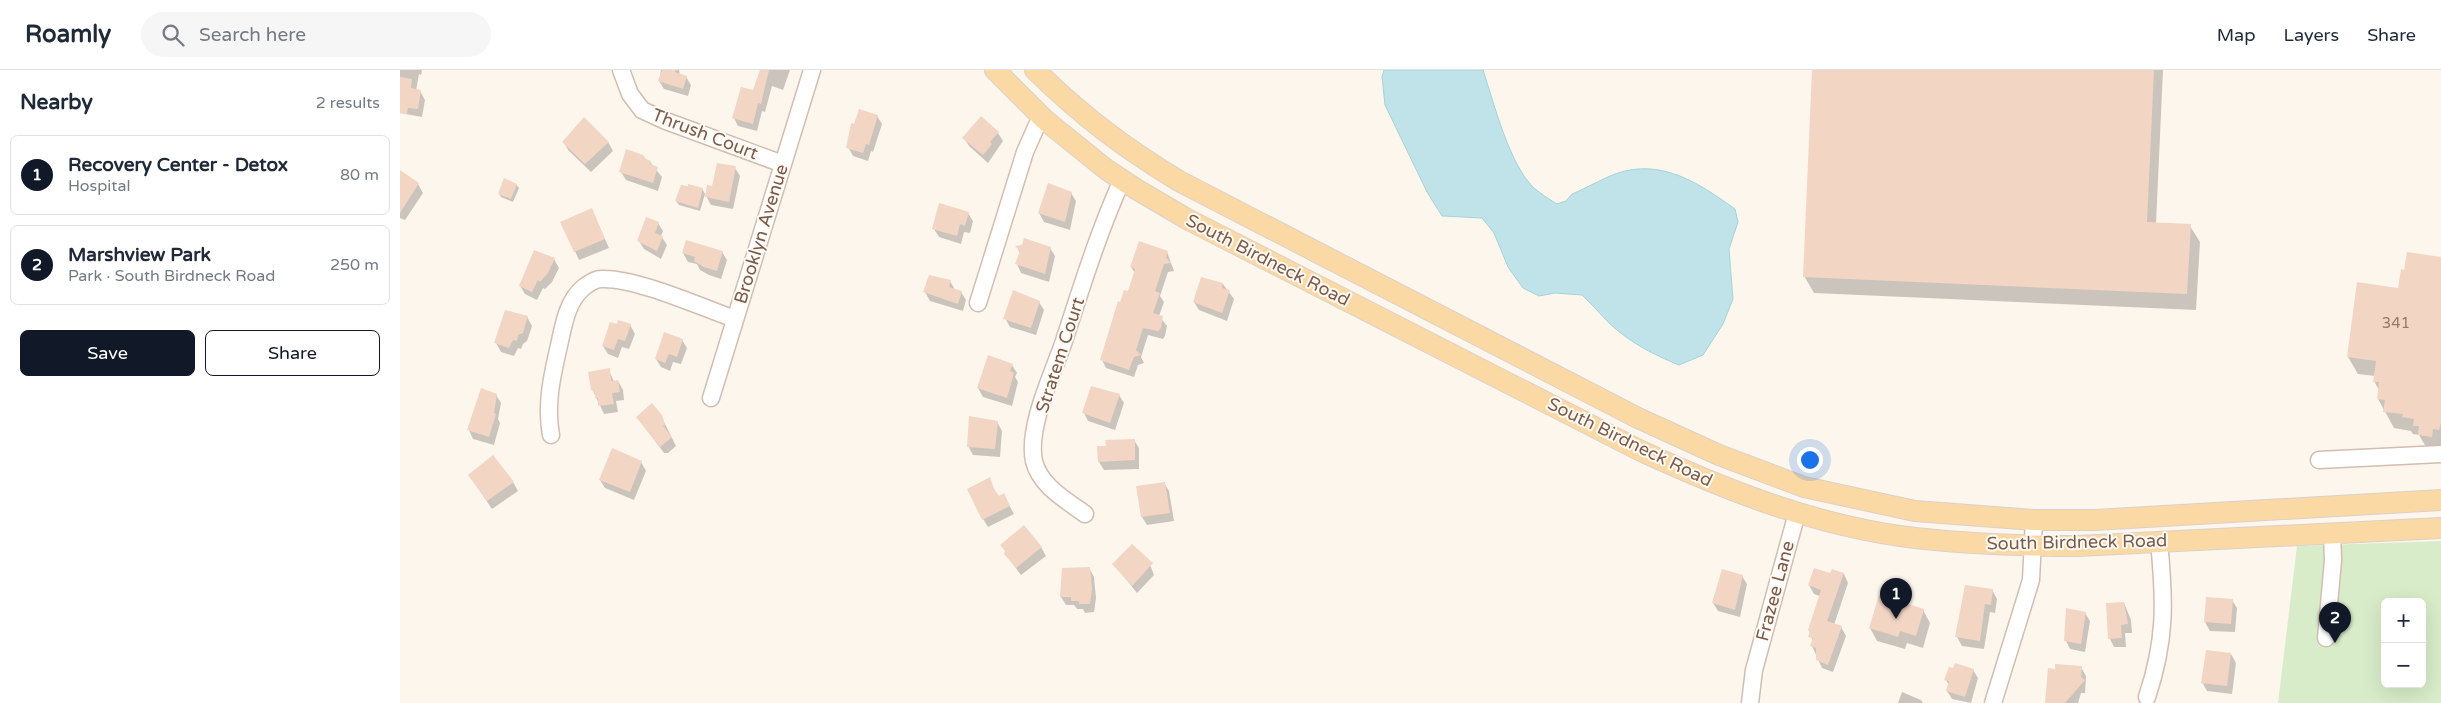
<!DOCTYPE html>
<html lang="en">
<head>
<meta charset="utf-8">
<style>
	:root { --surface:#fff; --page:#f6f6f7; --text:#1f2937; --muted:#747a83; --line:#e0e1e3; --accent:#111827 }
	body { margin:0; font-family:"Varela Round",sans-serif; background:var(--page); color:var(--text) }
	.controls { position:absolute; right:15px; bottom:15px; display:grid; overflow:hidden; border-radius:8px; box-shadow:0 5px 20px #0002 }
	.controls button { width:45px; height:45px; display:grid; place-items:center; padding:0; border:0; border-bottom:1px solid var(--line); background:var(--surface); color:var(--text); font:25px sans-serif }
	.you { position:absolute; left:1409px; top:389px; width:18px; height:18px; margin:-12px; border:4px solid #fff; border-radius:50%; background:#1a73e8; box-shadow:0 0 0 8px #1a73e833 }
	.badge { display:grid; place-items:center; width:32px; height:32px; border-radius:50%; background:var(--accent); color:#fff; font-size:16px; font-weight:700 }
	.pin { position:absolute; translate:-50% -41px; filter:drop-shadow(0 1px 2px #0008) }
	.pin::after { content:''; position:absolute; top:26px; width:18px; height:15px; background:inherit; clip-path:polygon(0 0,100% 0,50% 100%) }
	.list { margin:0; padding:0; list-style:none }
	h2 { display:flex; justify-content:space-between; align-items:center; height:65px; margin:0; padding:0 20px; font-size:21px }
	h2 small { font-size:16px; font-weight:400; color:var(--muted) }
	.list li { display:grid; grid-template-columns:32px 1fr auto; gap:15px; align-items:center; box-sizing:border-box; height:80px; margin:0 10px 10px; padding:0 10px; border:1px solid var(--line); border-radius:8px }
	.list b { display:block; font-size:19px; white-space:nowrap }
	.list p { margin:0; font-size:16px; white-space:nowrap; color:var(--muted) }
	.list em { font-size:16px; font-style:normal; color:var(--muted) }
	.actions { display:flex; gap:10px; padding:15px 20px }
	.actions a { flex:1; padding:11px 0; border:1px solid var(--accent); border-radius:8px; text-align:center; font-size:18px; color:var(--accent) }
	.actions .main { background:var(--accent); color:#fff }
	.icon { flex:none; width:28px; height:28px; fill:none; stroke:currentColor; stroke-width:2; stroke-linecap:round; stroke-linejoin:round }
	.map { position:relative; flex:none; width:2041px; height:633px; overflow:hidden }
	header { display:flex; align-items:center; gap:30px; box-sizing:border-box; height:70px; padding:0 25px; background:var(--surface); border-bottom:1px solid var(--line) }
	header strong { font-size:24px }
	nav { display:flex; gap:28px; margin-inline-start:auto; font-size:18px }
	.search { width:350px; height:45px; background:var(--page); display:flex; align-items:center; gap:12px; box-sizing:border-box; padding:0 18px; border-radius:28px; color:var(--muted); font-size:19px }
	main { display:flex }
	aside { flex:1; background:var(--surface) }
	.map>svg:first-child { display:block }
	.green { fill:#d8ecc9; fill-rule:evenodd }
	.water { fill:#bfe3e8; stroke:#a5d3da }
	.shadow { fill:#0003 }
	.building { fill:#f3d5c3 }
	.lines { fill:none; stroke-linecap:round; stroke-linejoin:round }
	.minor-casing { stroke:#d1beb0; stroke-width:19 }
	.major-casing { stroke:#dad1cd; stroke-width:22 }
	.minor { stroke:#fff; stroke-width:16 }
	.major { stroke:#fbd9a5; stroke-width:20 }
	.labels { text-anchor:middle; stroke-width:4; stroke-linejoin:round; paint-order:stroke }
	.number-label { font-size:15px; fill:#987a6a }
	.street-label { font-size:18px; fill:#7a5c4d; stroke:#fffaf3 }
</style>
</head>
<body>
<header>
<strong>Roamly</strong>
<div class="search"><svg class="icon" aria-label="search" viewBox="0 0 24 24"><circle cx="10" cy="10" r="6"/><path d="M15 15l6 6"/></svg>Search here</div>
<nav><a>Map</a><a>Layers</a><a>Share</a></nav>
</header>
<main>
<aside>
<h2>Nearby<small>2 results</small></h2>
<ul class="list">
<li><span class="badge">1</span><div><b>Recovery Center - Detox</b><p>Hospital</p></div><em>80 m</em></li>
<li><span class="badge">2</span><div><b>Marshview Park</b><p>Park · South Birdneck Road</p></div><em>250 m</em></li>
</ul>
<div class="actions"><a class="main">Save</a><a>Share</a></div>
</aside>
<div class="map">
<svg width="2041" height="633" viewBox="0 0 2041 633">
	<rect width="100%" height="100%" fill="#fdf6ec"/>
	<!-- green -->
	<path class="green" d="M2041 471V633H1878L1897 476ZM1985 532H2022V614H1985Z"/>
	<!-- water -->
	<path class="water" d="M984 0H1083C1094 33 1109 94 1134 118 1141 124 1149 129 1157 134L1166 131 1172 124C1189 117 1208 105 1225 101 1267 91 1303 116 1335 139L1338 152 1329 179 1333 229 1323 254 1303 285 1279 295C1254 285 1229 272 1209 253 1200 244 1192 234 1182 225L1155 223 1139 226 1123 218 1108 197 1094 163 1082 148 1042 146 1027 122 985 35 982 7Z"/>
	<!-- shadow -->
	<path class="shadow" d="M0 0H22L21 5 19 4 16 21H20L25 30 22 47 0 43Z
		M261 0H279L280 5 286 7 291 15 288 26 264 19 259 11Z
		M361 0H390L383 20 372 16 365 42 362 41 357 61 338 56 334 48 354 21Z
		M1414 0H1763L1756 154 1790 156 1800 172 1796 240 1414 223 1404 206Z
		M477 46 482 54 473 82 471 81 468 91 453 86 448 77 455 55Z
		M598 63 603 71 588 93 569 76 564 68Z
		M164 72H208L213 81 191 102 168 80Z
		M250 92 262 107 258 121 226 110 221 102Z
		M335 98 340 106 333 139 311 135 305 124 300 141 279 135 276 131 289 116 303 120 306 126Z
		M0 102 18 114 23 123 5 150 0 148Z
		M116 114 119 118 113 132 101 127 99 123Z
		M671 123 676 131 670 160 644 152 639 143Z
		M192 140 209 178 179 190 162 152Z
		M568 143 573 151 570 163 564 162 561 174 539 167 534 159Z
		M258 153 263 161 261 166 267 175 261 189 244 179 239 171Z
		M617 177 650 178 655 186 649 212 621 203 617 194 620 183Z
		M322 182 327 190 321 209 309 205 300 200 297 194 288 192 283 183Z
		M767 182 774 201 768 202 760 226 764 232 759 246 767 256 765 266 763 269 748 265 741 287 744 293 738 295 734 307 706 298 702 290 721 233 728 223 735 203 731 197Z
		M2041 184V383L2029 382 2019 365 2013 364 2011 361 1994 358 1978 329 1979 320 1974 311 1975 306 1958 304 1948 287 1999 219 2005 201 2041 188Z
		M154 189 159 198 152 212 145 219 143 218 137 230 125 224 120 216Z
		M550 211 555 220 561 222 566 230 563 241 530 231 525 222Z
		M823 214 834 229 827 251 799 240 794 232Z
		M639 232 644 240 636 265 610 257 605 248Z
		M127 247 132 256 127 271 123 274 121 279 118 278 114 286 101 282 96 273Z
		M230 255 235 264 229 279 222 277 218 288 208 284 203 276Z
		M282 270 287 278 281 294 273 292 270 301 261 297 256 289Z
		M612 295 617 303 615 307 618 312 612 336 583 327 578 318Z
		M209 300 214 312 218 311 223 320 224 330 216 331 218 342 204 344 192 319Z
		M96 325 101 333 98 349 100 353 94 375 73 369 69 360Z
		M719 325 724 333 715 360 688 351 684 343Z
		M261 346 276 376 268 383H264L237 347Z
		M597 352 602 361 600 387 573 385 568 376Z
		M734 370 739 378V399L704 400 699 392 707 377Z
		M241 392 246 401 234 430 205 418 200 410Z
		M69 405 113 412 118 421 92 439Z
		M589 409 597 425 608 433 614 444 588 457 583 449Z
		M764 413 769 421 774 451 747 455 742 447 738 417Z
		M641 477 646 486 621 505 605 484Z
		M749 492 754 505 737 523 714 494Z
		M689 498 694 507 696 528 694 542 685 543 683 539H677L674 535H666L661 527Z
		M1432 500 1444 504 1448 513 1434 555 1441 557 1446 566 1433 602 1422 598 1412 576 1413 572 1409 560 1420 526 1414 524 1409 515 1431 505Z
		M1342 506 1347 514 1340 547 1318 541 1313 533Z
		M1592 520 1597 529 1595 543 1590 542 1584 579 1562 576 1557 567Z
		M1807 529 1832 530 1837 538 1835 562 1810 561 1805 552Z
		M1724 533 1731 550 1732 563H1725L1726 577H1714L1710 569 1708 534Z
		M1523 540 1530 553 1523 578 1507 573 1505 579 1477 571 1470 558Z
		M1685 543 1690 551 1685 582 1670 579 1666 571Z
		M1831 584 1836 593 1832 624 1807 621 1802 612Z
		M1681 597 1686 606 1685 623H1681L1678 633H1647Z
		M1573 600 1578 608 1571 633 1552 629 1547 621 1549 615 1546 610Z
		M1502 622 1521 630 1523 633H1498Z"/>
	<!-- building -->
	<path class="building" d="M262 0H276L275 2 287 6 283 19 258 11Z
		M360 0H369L361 34 358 33 353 54 332 48 341 17 353 20Z
		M1412 0H1754L1747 152 1791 154 1787 224 1403 207Z
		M0 7 12 9 11 18 21 20 18 39 8 38 7 44 0 43Z
		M459 39 478 45 469 75 466 74 463 83 446 78 451 53 454 54Z
		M581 46 599 62 590 72 592 74 583 85 562 68Z
		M184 47 209 72 185 94 162 72Z
		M226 79 243 85 246 89 251 91 250 94 258 97 253 113 219 102Z
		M317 93 336 96 329 132 305 127 307 115 312 116Z
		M0 100 19 113 0 143Z
		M104 108 117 114 111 129 98 124Z
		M648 113 672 122 665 152 638 143Z
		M288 114 303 118 298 138 275 131 281 115 288 116Z
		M539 133 569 142 565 156 560 154 557 166 532 159Z
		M192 138 205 169 174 182 160 152Z
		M246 147 259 152 255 163 263 166 257 181 237 171Z
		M624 168 651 177 645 204 615 194 620 181 615 176 622 175Z
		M286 170 323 181 317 201 304 197 294 191 295 187 282 183Z
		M739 171 768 181 766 187 771 193 764 194 755 221 760 223 753 243 763 246 761 258 758 261 743 258 736 280 741 285 734 287 729 300 700 290 718 231 720 232 724 220 728 221 735 199 730 197Z
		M134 180 155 188 148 203 140 212 138 210 132 222 119 216Z
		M2007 182 2041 187V353L2039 360 2033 359 2032 367 2018 365 2019 356H2013L2014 349 2002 347 2003 344 1983 342 1985 330 1977 329 1979 312H1973L1976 291 1947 287 1957 212 1998 218 2001 199 2004 200Z
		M529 205 551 210 549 217 562 221 558 234 523 222Z
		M801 207 823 213 822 218 830 220 822 243 793 232Z
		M613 220 640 231 631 258 603 249Z
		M105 240 128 246 123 263 118 265 117 271 113 270 109 278 94 273Z
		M218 250 231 254 225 271 218 269 214 280 202 276 210 252 217 254Z
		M264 262 283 269 277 287 269 284 265 293 255 289Z
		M588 285 613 294 610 301 614 303 607 328 577 318Z
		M210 298 211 311 218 310 220 322 212 323 214 334 198 336V328H195V323L191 320 188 302Z
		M691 316 720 324 710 353 682 343Z
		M81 318 97 324 94 343 96 344 89 367 67 360Z
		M252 333 262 345 265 355 263 356 272 367 260 377 236 347Z
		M569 346 598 351 595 379 567 377Z
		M735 369V390L698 392 697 376H706L705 370Z
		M212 378 242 391 230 422 199 410Z
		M93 385 114 412 87 431 68 405Z
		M590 407 594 419 599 426 604 423 610 436 582 450 567 419Z
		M765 412 770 443 741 447 736 416Z
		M624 455 642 477 616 498 604 484 605 481 600 475Z
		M732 474 753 493 732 516 712 494Z
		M690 497 692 519 690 534H679V531H671V527H660L662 498Z
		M1414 498 1430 503 1432 499 1444 503 1427 551 1442 556 1428 595 1416 590V578L1410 576 1413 568 1408 567 1410 561 1408 560 1421 520 1408 515Z
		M1322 499 1343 505 1335 540 1312 533Z
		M1565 515 1593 519 1591 535 1585 534 1580 571 1555 567Z
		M1479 525 1524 539 1516 566 1500 561 1498 567 1469 558Z
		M1806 527 1833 529 1831 554 1804 552Z
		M1724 532 1728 554 1721 555 1722 568 1708 569 1706 533Z
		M1666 538 1686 542 1681 574 1664 571Z
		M1806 580 1831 583 1827 616 1801 613Z
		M1555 593 1574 599 1565 627 1546 621 1549 611 1544 610 1549 597 1553 598Z
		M1655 594 1682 596 1681 607 1685 610 1665 633H1645L1648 598 1655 599Z"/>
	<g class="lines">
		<defs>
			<path id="minor" d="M221 0 230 24 242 40 266 51 383 94
				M578 233 625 82 641 46
				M311 328 412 0
				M151 365C145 333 153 302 160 271 164 252 168 230 184 217 188 214 196 209 201 209 234 207 301 237 335 249
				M1919 390 2041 384
				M685 444C666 430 640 416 634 391 627 358 652 305 663 274 681 219 698 163 722 110
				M1926 568 1933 490 1932 464
				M1747 627C1766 570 1765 532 1759 472
				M1350 633 1354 600 1397 443
				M1593 633 1631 510 1634 450"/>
			<path id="major" d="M595 0 645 50 707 100 736 119 787 149 1241 381C1328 421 1419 457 1515 468 1569 474 1624 476 1678 476L2041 458
				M635 0C682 46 723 77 779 111L1238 348 1319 385 1404 417 1515 441 1634 450H1695L2041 430"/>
		</defs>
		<!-- minor casing -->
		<use href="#minor" class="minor-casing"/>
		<!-- major casing -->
		<use href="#major" class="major-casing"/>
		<!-- minor -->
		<use href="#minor" class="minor"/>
		<!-- major -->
		<use href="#major" class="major"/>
	</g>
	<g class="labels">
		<!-- number labels -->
		<g class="number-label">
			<text x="1996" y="258">341</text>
		</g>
		<!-- street labels -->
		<g class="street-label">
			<text transform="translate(305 64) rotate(21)" y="6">Thrush Court</text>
			<text transform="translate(361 164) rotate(-73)" y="6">Brooklyn Avenue</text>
			<text transform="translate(868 190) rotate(27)" y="6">South Birdneck Road</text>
			<text transform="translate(660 285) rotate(-72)" y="6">Stratem Court</text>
			<text transform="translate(1230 372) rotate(26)" y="6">South Birdneck Road</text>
			<text transform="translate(1677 472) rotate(-1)" y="6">South Birdneck Road</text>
			<text transform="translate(1375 521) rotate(-75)" y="6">Frazee Lane</text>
		</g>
	</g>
</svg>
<div class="controls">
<button>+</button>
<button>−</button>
</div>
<div class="you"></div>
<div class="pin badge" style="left:1496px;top:549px">1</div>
<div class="pin badge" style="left:1935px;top:573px">2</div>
</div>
</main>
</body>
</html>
